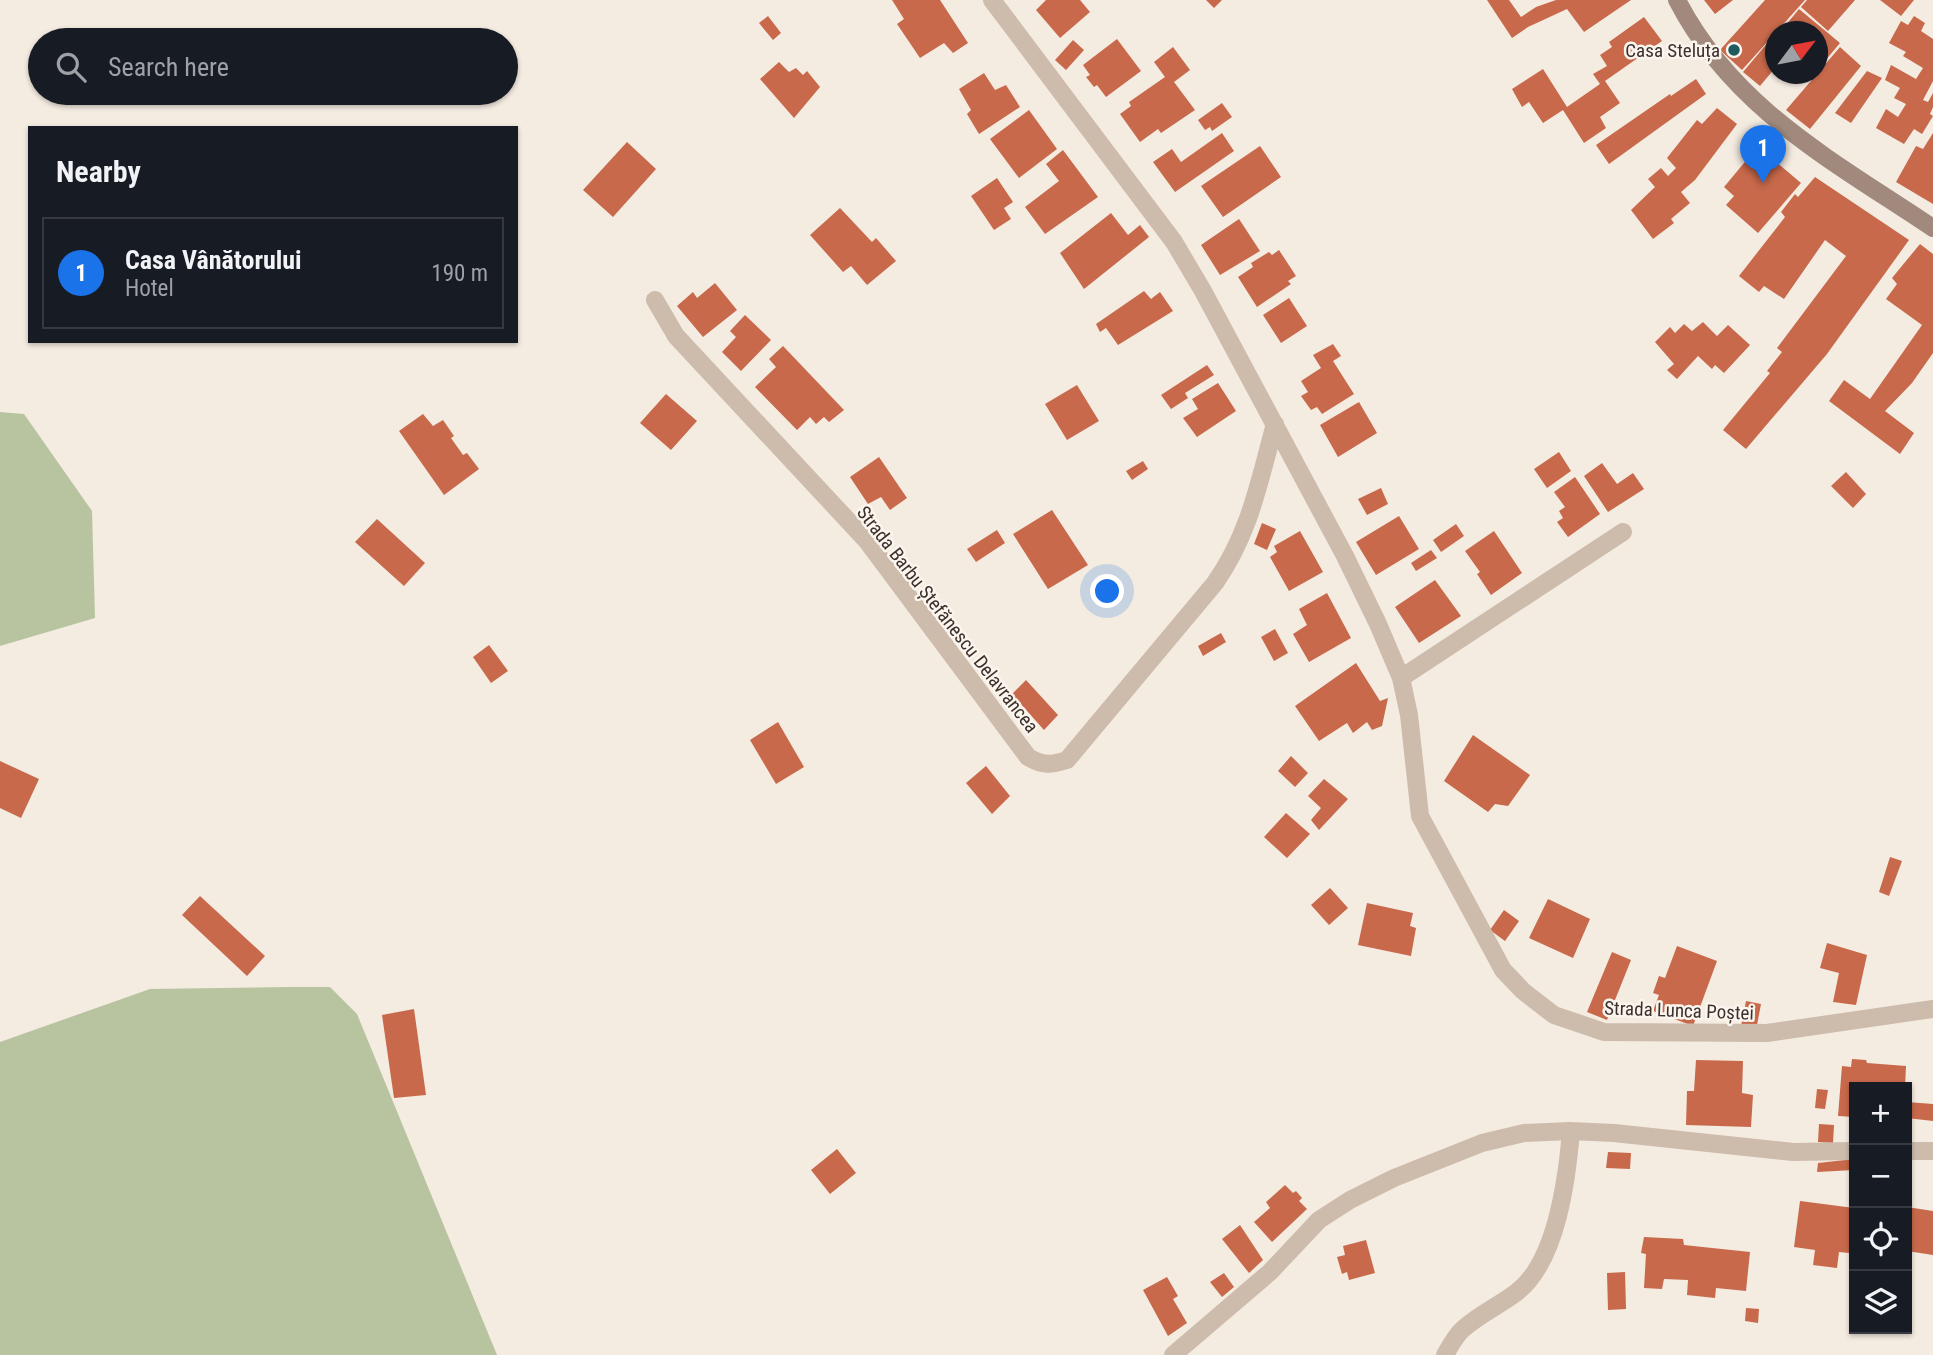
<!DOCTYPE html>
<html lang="en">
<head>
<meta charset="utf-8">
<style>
	:root { --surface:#171b24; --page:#242831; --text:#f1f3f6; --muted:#9ea1a6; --line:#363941; --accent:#1a73e8 }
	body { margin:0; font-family:"Roboto Condensed",sans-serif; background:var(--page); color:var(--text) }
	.controls { position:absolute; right:21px; bottom:21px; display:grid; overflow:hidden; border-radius:0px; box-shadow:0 2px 5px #0004 }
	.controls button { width:63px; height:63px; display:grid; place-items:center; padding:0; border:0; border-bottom:2px solid var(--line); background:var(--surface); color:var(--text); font:35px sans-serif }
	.compass { position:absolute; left:1765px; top:21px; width:63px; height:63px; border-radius:50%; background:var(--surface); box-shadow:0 2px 5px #0004; rotate:58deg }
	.you { position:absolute; left:1108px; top:592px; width:24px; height:24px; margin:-18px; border:5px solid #fff; border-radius:50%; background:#1a73e8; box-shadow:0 0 0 10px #1a73e833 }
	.badge { display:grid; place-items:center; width:46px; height:46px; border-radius:50%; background:var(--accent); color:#fff; font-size:23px; font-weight:700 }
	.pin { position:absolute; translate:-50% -58px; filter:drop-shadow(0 2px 4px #0008) }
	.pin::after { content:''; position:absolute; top:37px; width:24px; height:21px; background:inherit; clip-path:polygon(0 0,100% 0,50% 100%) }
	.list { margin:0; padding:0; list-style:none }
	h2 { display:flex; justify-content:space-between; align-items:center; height:91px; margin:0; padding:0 28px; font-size:30px }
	h2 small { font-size:23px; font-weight:400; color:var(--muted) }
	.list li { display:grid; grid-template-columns:46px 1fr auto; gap:21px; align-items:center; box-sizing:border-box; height:112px; margin:0 14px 14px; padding:0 14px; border:2px solid var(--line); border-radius:0px }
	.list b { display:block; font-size:26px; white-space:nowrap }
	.list p { margin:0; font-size:23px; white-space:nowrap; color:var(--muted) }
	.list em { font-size:23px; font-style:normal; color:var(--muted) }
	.icon { flex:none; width:38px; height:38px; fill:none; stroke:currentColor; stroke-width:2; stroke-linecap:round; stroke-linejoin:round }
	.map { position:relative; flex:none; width:1933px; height:1355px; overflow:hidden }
	.search { position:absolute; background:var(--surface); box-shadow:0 2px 5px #0004; left:28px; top:28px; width:490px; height:77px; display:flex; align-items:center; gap:18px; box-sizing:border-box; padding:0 24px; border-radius:38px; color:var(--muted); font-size:26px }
	.panel { position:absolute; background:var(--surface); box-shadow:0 2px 5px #0004; left:28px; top:126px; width:490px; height:217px; border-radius:0px }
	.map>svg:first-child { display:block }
	.green { fill:#b8c4a0 }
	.building { fill:#c8694b }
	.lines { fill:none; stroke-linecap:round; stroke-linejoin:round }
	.street { stroke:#cdbbac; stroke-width:18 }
	.secondary { stroke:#a18a7d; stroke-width:18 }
	.poi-dot { fill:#1f5a5e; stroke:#fbf5ee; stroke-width:2.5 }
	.labels { text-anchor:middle; stroke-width:5; stroke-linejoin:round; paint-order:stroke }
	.poi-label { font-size:19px; fill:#3b302b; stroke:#fbf5ee; text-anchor:end }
	.street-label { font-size:19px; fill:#3b302b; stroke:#fbf5ee }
</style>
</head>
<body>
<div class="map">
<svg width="1933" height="1355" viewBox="0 0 1933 1355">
	<rect width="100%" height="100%" fill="#f4ebe1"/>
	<!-- green -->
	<path class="green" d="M0 412 24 414 92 511 95 618 0 646Z
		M289 987H330L357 1014 497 1355H0V1042L150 989Z"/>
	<!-- building -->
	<path class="building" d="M892 0H940L968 43 953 53 944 43 920 58 897 24 904 19Z
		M1046 0H1080L1090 12 1060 38 1036 10Z
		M1206 0H1222L1214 8Z
		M1487 0H1509L1521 17 1536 7 1556 0H1631L1584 32 1567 9 1528 27 1512 38Z
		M1704 0H1733L1715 14Z
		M1765 0H1805L1742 70 1720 50Z
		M1807 0H1855L1828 31 1801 7Z
		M1880 0H1914L1901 16Z
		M1799 9 1840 43 1825 61 1818 54V32H1791L1785 26Z
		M768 16 781 33 773 40 759 23Z
		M1914 16 1925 23 1921 31 1933 39V81L1923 100 1928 102 1933 93V107L1930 114 1933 116 1922 134 1914 129 1904 144 1876 128 1886 109 1898 117 1906 104 1894 98 1900 88 1885 80 1891 65 1916 79 1923 68 1903 56 1906 52 1889 43 1901 21 1908 25Z
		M1644 17 1662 41 1605 81 1620 103 1600 117 1606 128 1584 143 1563 110 1543 123 1529 102 1522 107 1512 89 1543 69 1567 107 1600 84 1593 74 1607 66 1600 55 1612 47 1609 42Z
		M1775 34V68L1760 86 1743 72Z
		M1117 39 1141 71 1106 97 1097 85 1094 87 1086 77 1090 75 1083 65Z
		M1073 40 1084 50 1066 70 1055 60Z
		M1173 47 1190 70 1174 82 1195 110 1161 133 1158 129 1140 142 1120 114 1131 106 1129 102 1165 77 1154 62Z
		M1840 47 1861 66 1810 129 1786 110Z
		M779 62 789 72 796 68 803 75 807 71 820 87 794 118 760 79Z
		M1867 71 1882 78 1851 123 1835 113Z
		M984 73 995 90 1006 85 1020 107 979 134 967 114 971 110 959 89Z
		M1696 79 1706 94 1609 164 1596 145 1670 94 1671 96Z
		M1222 103 1232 117 1212 131 1210 127 1205 130 1198 120Z
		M1717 108 1737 124 1695 180 1681 192 1690 203 1671 219 1674 223 1653 239 1631 210 1655 187 1648 179 1661 168 1668 176 1676 168 1667 158 1697 120 1702 124Z
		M1029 110 1057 149 1019 178 990 139Z
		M1222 133 1234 151 1175 192 1153 162 1172 149 1181 162Z
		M1933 133V204L1896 182 1916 146 1923 149Z
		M627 142 656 169 613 217 583 190Z
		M1260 146 1281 177 1223 217 1201 186Z
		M1063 150 1098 197 1045 234 1025 207 1059 181 1046 164Z
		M1768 155 1801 183 1758 233 1726 205 1734 196 1724 187 1749 157 1759 165Z
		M1815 177 1909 240 1827 354 1746 449 1723 430 1770 373 1767 371 1782 352 1777 348 1846 256 1825 240 1784 299 1764 286 1759 292 1739 276 1785 217 1781 212 1795 194 1798 197Z
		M997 178 1013 202 1004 208 1011 219 994 230 971 196Z
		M840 208 872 242 876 238 896 261 867 285 851 266 843 272 810 235Z
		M1111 213 1128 235 1140 225 1149 237 1084 289 1060 253Z
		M1239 219 1260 251 1220 275 1201 245Z
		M1920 244 1933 254V353L1912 383 1885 411 1914 433 1900 454 1829 401 1844 380 1870 399 1922 325 1886 299 1897 284 1892 278Z
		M1279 250 1296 276 1288 281 1291 284 1257 307 1238 277 1253 267 1251 263 1269 252 1272 255Z
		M715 283 737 310 703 337 677 306 693 292 697 298Z
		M1144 291 1151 299 1160 292 1173 311 1118 345 1106 328 1100 332 1096 324Z
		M1289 298 1307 326 1281 343 1263 315Z
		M745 315 771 340 741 371 722 352 736 337 730 331Z
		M1703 322 1717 336 1728 325 1750 345 1724 373 1715 365 1712 369 1698 356 1677 379 1667 370 1674 364 1655 342 1670 327 1675 333 1684 324 1692 331Z
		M1333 344 1341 356 1333 361 1354 394 1322 414 1317 407 1311 410 1301 396 1308 392 1301 381 1321 368 1313 355Z
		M783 346 844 410 829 422 824 417 816 424 810 417 797 430 755 387 776 367 769 359Z
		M1207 365 1214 375 1185 393 1188 398 1171 409 1161 395Z
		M1218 383 1236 411 1197 437 1183 418 1198 409 1192 399Z
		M1077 385 1099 421 1067 440 1045 404Z
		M666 394 697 421 671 450 640 423Z
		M1359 402 1377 433 1338 457 1320 425Z
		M423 414 433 426 443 420 454 436 451 438 463 455 467 453 479 469 444 495 399 431Z
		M1559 452 1571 471 1547 488 1534 469Z
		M879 457 907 498 890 510 881 497 868 504 850 477Z
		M1143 461 1148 469 1132 480 1126 471Z
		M1602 463 1617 484 1633 473 1644 489 1608 512 1584 476Z
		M1846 472 1866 494 1853 508 1831 486Z
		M1575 477 1600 514 1568 537 1557 522 1563 518 1559 511 1565 507 1554 492Z
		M1381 488 1388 504 1367 515 1358 499Z
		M1052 510 1088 565 1048 589 1013 534Z
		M1399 516 1419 549 1376 575 1356 542Z
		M377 519 425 563 404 586 355 542Z
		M1262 523 1276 529 1267 550 1254 544Z
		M1456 524 1464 536 1441 552 1433 540Z
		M997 530 1005 543 976 562 967 549Z
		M1300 531 1323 572 1289 591 1270 557 1277 552 1274 546Z
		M1494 531 1522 573 1491 595 1477 574 1480 572 1465 551Z
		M1431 550 1437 558 1416 571 1411 563Z
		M1435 580 1461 616 1419 643 1395 607Z
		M1327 593 1351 638 1309 662 1293 634 1307 625 1299 609Z
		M1275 629 1288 653 1274 661 1261 637Z
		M1221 633 1226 642 1203 656 1198 646Z
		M489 645 508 671 491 683 473 657Z
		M1356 663 1380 701 1388 698 1382 726 1372 730 1367 722 1353 733 1347 723 1319 741 1295 706Z
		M1026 680 1058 715 1044 730 1012 694Z
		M778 722 804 767 776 784 750 740Z
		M1473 735 1530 775 1508 806 1495 804 1488 812 1444 781Z
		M1291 756 1308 773 1295 787 1278 771Z
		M0 761 39 779 21 818 0 808Z
		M986 766 1010 796 992 814 966 783Z
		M1324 779 1348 799 1319 830 1311 820 1321 808 1308 796Z
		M1286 813 1310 834 1287 858 1264 837Z
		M1890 857 1902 861 1889 896 1879 892Z
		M1330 888 1348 908 1329 925 1311 905Z
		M200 896 265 956 247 976 182 915Z
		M1548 899 1590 919 1573 958 1529 938Z
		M1367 903 1413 913 1410 926 1416 928 1411 956 1358 945Z
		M1504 910 1519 921 1505 941 1490 930Z
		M1827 943 1867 955 1856 1005 1833 1002 1839 973 1820 968Z
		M1677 946 1717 961 1693 1026 1653 1011 1659 995 1653 993 1659 976 1665 978Z
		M1612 952 1631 960 1607 1020 1587 1012Z
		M1746 1001 1761 1004 1757 1025 1741 1026Z
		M414 1009 426 1095 394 1098 382 1015Z
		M1852 1059 1866 1060 1867 1063 1906 1066 1905 1087H1854V1117L1838 1116 1842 1066 1851 1067Z
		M1696 1060 1743 1061 1742 1093 1753 1095 1751 1127 1686 1125 1687 1091H1694Z
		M1817 1089 1828 1090 1825 1109 1815 1108Z
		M1907 1102 1933 1104V1121L1907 1118Z
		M1819 1124 1834 1125 1833 1143 1818 1142Z
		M837 1149 856 1173 830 1194 811 1170Z
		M1608 1152 1631 1153 1630 1169 1606 1168Z
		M1854 1159V1170L1817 1172 1818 1163Z
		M1285 1185 1293 1193 1296 1191 1302 1198 1299 1201 1307 1209 1272 1242 1254 1222 1270 1208 1266 1202Z
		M1800 1201 1854 1208 1849 1253 1839 1252 1837 1268 1813 1265 1815 1250 1794 1247Z
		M1907 1207 1933 1211V1255L1907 1251Z
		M1240 1225 1263 1260 1249 1273 1222 1239Z
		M1644 1237 1683 1239 1684 1245 1750 1252 1746 1291 1716 1288 1715 1298 1687 1295 1688 1280 1664 1279 1662 1289 1644 1288 1646 1254 1641 1253Z
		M1366 1240 1375 1273 1349 1280 1347 1272 1342 1274 1337 1257 1345 1255 1343 1246Z
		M1625 1272 1626 1309 1608 1310 1607 1273Z
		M1224 1273 1234 1287 1222 1297 1210 1282Z
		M1167 1277 1178 1296 1173 1299 1187 1323 1168 1336 1143 1290Z
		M1746 1308 1759 1309 1758 1323 1745 1321Z"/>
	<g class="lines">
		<!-- street -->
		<path class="street" d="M992 0 1174 242 1203 291 1345 556 1378 624 1401 678 1409 715 1420 816 1503 970 1523 991 1554 1015 1604 1032 1767 1033 1933 1009
			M655 300 676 336 867 541 1028 757C1043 766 1051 765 1067 760L1215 583C1250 533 1259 482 1275 424
			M1401 678 1623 532
			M1907 1151H1933
			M1173 1355 1270 1272 1319 1220 1350 1200 1394 1178 1482 1143 1524 1133 1571 1131 1614 1133 1793 1152 1854 1151
			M1445 1355C1450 1346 1456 1335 1463 1329 1480 1314 1500 1305 1517 1292 1557 1261 1567 1179 1571 1131"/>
		<!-- secondary -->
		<path class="secondary" d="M1677 0C1733 109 1835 162 1933 228"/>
	</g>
	<!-- markers -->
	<circle class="poi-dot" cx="1734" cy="50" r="7"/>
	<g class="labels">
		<!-- poi labels -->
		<g class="poi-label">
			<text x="1720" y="57">Casa Steluța</text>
		</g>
		<!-- street labels -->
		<g class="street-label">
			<text transform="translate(948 619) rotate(52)" y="7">Strada Barbu Ștefănescu Delavrancea</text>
			<text transform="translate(1679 1010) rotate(2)" y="7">Strada Lunca Poștei</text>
		</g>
	</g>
</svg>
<div class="controls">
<button>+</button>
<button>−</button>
<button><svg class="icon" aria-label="locate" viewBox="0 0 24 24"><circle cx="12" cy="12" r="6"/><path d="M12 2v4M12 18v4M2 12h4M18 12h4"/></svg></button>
<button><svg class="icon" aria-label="layers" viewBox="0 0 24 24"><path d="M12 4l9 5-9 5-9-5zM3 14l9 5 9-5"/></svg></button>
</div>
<svg class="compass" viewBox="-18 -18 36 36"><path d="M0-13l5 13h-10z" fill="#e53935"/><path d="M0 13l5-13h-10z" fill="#9ea1a6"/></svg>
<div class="you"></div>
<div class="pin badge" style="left:1763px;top:183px">1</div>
<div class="search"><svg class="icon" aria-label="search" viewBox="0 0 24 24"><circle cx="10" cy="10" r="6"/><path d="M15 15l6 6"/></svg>Search here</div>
<section class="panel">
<h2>Nearby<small></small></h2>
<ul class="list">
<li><span class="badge">1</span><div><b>Casa Vânătorului</b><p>Hotel</p></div><em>190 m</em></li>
</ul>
</section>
</div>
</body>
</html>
